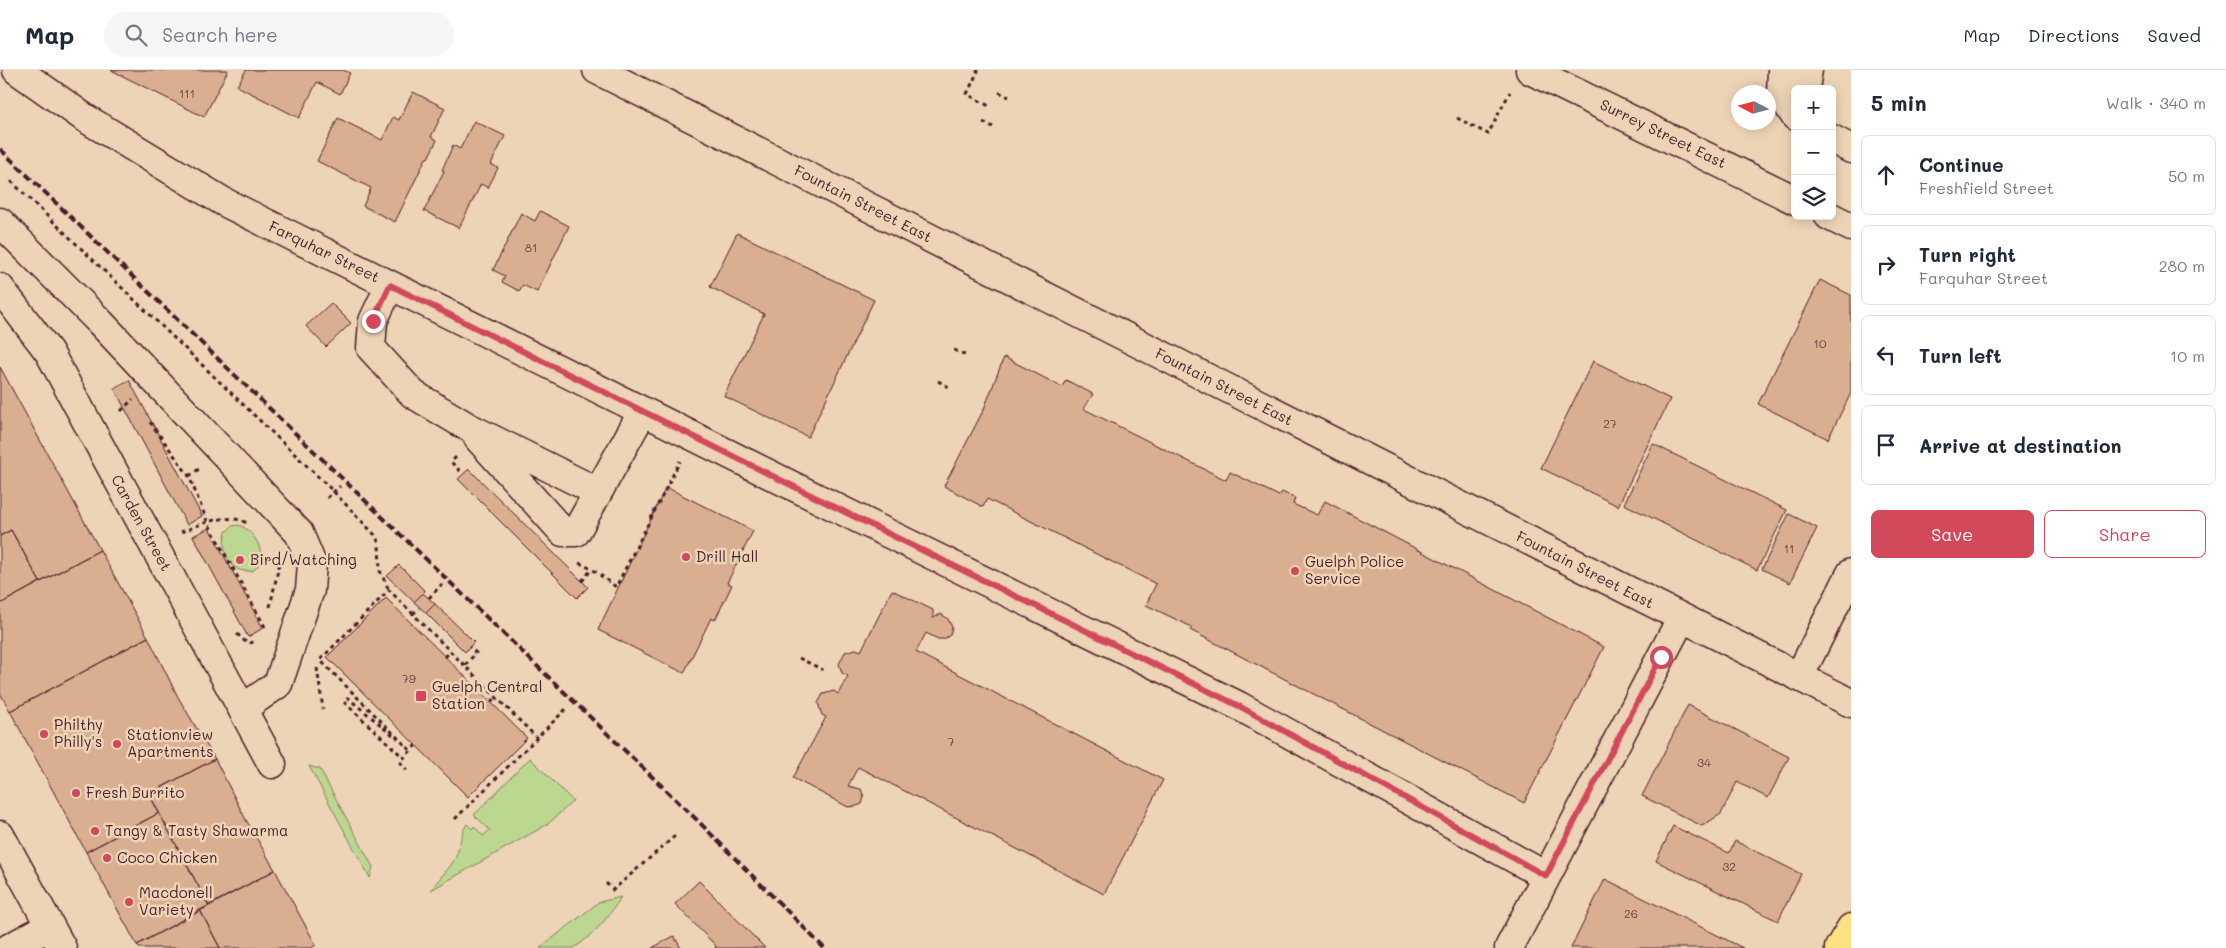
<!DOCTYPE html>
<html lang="en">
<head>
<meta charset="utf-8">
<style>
	:root { --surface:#fff; --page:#f6f6f7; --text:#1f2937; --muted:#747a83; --line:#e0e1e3; --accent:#d1495b }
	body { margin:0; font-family:Mali,sans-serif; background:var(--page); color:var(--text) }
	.controls { position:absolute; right:15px; top:15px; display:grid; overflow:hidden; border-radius:8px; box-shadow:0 2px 12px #0003 }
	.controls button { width:45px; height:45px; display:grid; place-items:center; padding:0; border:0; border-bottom:1px solid var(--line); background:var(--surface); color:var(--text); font:25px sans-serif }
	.compass { position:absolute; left:1731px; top:15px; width:45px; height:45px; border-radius:50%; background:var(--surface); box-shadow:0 2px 12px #0003; rotate:276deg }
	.stop { position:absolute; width:15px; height:15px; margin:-11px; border:4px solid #d1495b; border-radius:50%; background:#fff }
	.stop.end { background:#d1495b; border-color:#fff; box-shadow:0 1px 5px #0008 }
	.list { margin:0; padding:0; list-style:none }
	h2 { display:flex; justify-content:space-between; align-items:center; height:65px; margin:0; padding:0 20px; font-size:21px }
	h2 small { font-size:16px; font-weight:400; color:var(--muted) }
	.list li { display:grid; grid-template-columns:32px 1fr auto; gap:15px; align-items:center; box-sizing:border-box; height:80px; margin:0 10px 10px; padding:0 10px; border:1px solid var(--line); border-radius:8px }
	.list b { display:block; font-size:19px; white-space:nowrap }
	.list p { margin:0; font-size:16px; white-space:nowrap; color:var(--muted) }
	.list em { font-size:16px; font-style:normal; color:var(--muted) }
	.actions { display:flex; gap:10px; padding:15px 20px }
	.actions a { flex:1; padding:11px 0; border:1px solid var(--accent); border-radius:8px; text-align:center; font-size:18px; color:var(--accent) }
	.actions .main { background:var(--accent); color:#fff }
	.icon { flex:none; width:28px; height:28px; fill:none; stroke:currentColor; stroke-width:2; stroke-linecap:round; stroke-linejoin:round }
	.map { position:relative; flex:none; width:1851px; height:878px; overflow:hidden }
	header { display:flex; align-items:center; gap:30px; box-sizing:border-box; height:70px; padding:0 25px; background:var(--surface); border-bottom:1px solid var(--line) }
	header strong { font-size:24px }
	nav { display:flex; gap:28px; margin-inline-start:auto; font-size:18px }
	.search { width:350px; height:45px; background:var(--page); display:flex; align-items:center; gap:12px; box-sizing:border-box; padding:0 18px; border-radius:28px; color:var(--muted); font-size:19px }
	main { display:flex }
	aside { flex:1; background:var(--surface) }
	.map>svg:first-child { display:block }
	.green { fill:#bcd890; stroke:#837c5e }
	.building { fill:#daae90; stroke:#4a1f2b }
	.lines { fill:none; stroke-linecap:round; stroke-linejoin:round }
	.minor-casing { stroke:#4a1f2b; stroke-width:31 }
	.major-casing { stroke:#4a1f2b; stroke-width:31 }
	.path { stroke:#4a1f2b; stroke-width:3; stroke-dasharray:4 4; stroke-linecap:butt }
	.minor { stroke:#eed4b6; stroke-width:28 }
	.major { stroke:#fde080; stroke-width:28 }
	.rail { stroke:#4a1f2b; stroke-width:4; stroke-dasharray:8 4; stroke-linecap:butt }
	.route { stroke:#d1495b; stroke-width:6 }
	.poi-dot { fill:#d1495b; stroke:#eed4b6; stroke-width:2 }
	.labels { text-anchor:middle; stroke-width:5; stroke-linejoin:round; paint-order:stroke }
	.number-label { font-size:12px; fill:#6e4344 }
	.street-label { font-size:15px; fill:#4a1f2b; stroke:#eed4b6 }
	.poi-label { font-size:15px; fill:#4a1f2b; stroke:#eed4b6; text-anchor:start }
</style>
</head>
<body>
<header>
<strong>Map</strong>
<div class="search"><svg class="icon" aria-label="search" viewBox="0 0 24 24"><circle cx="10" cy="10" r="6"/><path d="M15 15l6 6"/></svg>Search here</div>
<nav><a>Map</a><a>Directions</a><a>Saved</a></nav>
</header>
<main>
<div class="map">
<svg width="1851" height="878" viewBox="0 0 1851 878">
	<rect width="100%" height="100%" fill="#eed4b6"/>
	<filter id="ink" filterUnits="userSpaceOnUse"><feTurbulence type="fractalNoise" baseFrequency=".02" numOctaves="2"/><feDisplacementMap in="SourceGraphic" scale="10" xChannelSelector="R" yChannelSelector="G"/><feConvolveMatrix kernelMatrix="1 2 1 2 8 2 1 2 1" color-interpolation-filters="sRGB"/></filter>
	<g filter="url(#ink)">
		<!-- green -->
		<path class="green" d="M239 455C255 461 270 487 254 500 251 502 250 501 246 501 227 501 221 477 226 462L232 456Z
			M530 688 573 731 548 754 431 820C438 810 447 801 453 792 461 780 459 765 467 754L472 759 474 756 483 766 490 760 474 745Z
			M309 696 320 699 324 707 373 797 370 808Z
			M621 827C609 847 594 865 574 878H540L599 832Z"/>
		<!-- building -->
		<path class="building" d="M111 0H228L204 47Z
			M246 0H343L350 3 340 24 317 12 299 48 237 16Z
			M413 22 445 38 431 67 437 70 428 88H426L395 152 363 136 371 118 317 91 338 48 382 70 393 47 399 50Z
			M474 51 505 66 491 94 498 98 488 118 481 114 459 158 424 141 444 101 442 100 453 75 460 79Z
			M540 141 569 156 537 222 523 215 519 221 502 212 505 206 493 200 521 143 535 151Z
			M737 163 874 230 808 367 724 326 764 244 710 217Z
			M1820 210 1851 225V323L1828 369 1758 334Z
			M331 233 351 253 326 277 306 256Z
			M1004 287 1062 317 1066 310 1093 324 1084 339 1226 410 1230 402 1279 426 1282 422 1295 428 1293 434 1317 445 1325 431 1604 577 1524 733 1190 560 1192 557 1146 535 1156 514 987 429 983 437 944 416 984 339Z
			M1593 291 1670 329 1618 436 1541 398Z
			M0 297 100 480 40 512 11 460 0 466Z
			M129 310 202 446 187 455 114 318Z
			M1653 374 1787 440 1757 500 1624 434Z
			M469 399 588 517 577 528 458 409Z
			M666 417 753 461 727 513 732 515 715 550 711 548 684 603 598 560Z
			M1789 444 1817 458 1790 513 1762 499Z
			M209 458 263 558 248 567 193 466Z
			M11 460 40 512 0 534V466Z
			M100 480 148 567 10 641 0 623V534Z
			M399 495 425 521 414 532 387 506Z
			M892 520 933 540V548L941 544 948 549 952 557 950 565 944 569H938L926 563 916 582 1163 710 1104 824 858 697 848 716 861 719 864 727 862 734 857 736 848 737 793 708 826 647 822 645 818 633 823 624 834 621 838 624 848 606 842 603 839 594 845 582 856 579 861 581Z
			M423 523 435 534 426 543 414 532Z
			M386 528 527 668 468 727 327 587Z
			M435 534 474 572 465 582 426 543Z
			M148 567 178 627 215 689 149 724 159 743 86 782 10 641Z
			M1688 635 1789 687 1768 728 1737 712 1721 744 1702 756 1642 726Z
			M215 689 245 748 275 800 209 836 149 724Z
			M159 743 209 836 137 875 86 782Z
			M1673 756 1729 783 1735 771 1801 804 1778 851 1656 791Z
			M275 800 316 875 311 878H220L200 840Z
			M1605 809 1743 878H1571Z
			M699 811 765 878H715L716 876 675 834Z
			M200 840 220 878H139L137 875Z
			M674 866 681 878H652Z"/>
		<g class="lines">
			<defs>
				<path id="minor" d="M17 0 85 48 224 132 883 461 1239 636 1546 806
					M597 0 1851 633
					M1530 0 1795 130
					M1782 0 1781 24 1795 46
					M1805 19 1808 0
					M1832 69 1851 79
					M1829 146 1851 157
					M0 152 100 252 299 463 312 494 310 520 278 614 242 639
					M390 215 373 251 371 278 413 324 468 357 598 422
					M0 218 49 282 272 694
					M478 368 563 462H576L643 341
					M1799 607 1851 503
					M0 765 62 878
					M9 878 50 856
					M1509 878 1681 549"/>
				<path id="major" d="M1839 878 1851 858"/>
			</defs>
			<!-- minor casing -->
			<use href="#minor" class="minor-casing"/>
			<!-- major casing -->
			<use href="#major" class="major-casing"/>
			<!-- path -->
			<path class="path" d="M976 0 978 1 967 24 991 37
				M999 22 1009 27
				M1457 48 1488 64 1510 22
				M983 52 993 57
				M11 111 334 422 375 465 379 473 380 501 389 520
				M954 280 966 285
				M938 311 949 317
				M121 341 133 329
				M150 352 189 406 207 451 265 557
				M456 387 451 392 463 404
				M189 406 199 399
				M327 428 340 416
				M181 462C202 454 225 442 247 453
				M579 493 592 499 616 517 680 391
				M582 511 592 499
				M429 528 442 514
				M270 537 279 495
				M413 544 419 538
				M237 564 247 573 257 572
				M445 587 451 581
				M799 588 823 600
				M465 595 476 583 469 577
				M317 598 323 639
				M491 632 496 626
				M393 665 348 628 344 632 404 688 416 675
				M410 680 320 590 389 520 537 668
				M400 692 407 700
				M455 749 567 638
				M606 813 613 820 675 766"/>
			<!-- minor -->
			<use href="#minor" class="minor"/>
			<!-- major -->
			<use href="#major" class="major"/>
			<!-- rail -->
			<path class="rail" d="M0 79 697 750 824 878"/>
		</g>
	</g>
	<g class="lines" filter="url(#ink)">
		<!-- route -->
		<path class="route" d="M373 251 390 215 883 461 1239 636 1546 806 1661 587"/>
	</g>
	<!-- markers -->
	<g class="poi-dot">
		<circle cx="686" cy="487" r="5"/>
		<circle cx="240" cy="490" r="5"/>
		<circle cx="1295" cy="501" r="5"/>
		<rect x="415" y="620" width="12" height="12" rx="2.5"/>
		<circle cx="44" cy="664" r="5"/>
		<circle cx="117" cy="674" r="5"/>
		<circle cx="76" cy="723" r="5"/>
		<circle cx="95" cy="761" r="5"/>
		<circle cx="107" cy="788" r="5"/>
		<circle cx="129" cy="832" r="5"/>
	</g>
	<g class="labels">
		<!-- number labels -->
		<g class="number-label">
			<text x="187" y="28">111</text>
			<text x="531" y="182">81</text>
			<text x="1820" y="278">10</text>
			<text x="1610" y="358">27</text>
			<text x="1789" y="483">11</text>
			<text x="409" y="613">79</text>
			<text x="951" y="676">7</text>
			<text x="1704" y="697">34</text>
			<text x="1729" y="801">32</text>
			<text x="1631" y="848">26</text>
		</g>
		<!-- street labels -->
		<g class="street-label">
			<text transform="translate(1663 64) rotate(26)" y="5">Surrey Street East</text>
			<text transform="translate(863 134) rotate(27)" y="5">Fountain Street East</text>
			<text transform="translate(324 182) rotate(26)" y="5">Farquhar Street</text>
			<text transform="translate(1224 317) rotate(27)" y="5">Fountain Street East</text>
			<text transform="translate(141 453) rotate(61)" y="5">Carden Street</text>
			<text transform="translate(1585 500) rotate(27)" y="5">Fountain Street East</text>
		</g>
		<!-- poi labels -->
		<g class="poi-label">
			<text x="696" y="492">Drill Hall</text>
			<text x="250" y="495">Bird/Watching</text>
			<text x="1305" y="497">Guelph Police<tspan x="1305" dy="17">Service</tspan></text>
			<text x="432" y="622">Guelph Central<tspan x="432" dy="17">Station</tspan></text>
			<text x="54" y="660">Philthy<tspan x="54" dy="17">Philly's</tspan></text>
			<text x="127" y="670">Stationview<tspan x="127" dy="17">Apartments</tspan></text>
			<text x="86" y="728">Fresh Burrito</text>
			<text x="105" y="766">Tangy &amp; Tasty Shawarma</text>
			<text x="117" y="793">Coco Chicken</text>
			<text x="139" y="828">Macdonell<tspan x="139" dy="17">Variety</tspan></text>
		</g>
	</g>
</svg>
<div class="controls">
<button>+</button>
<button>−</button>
<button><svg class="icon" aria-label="layers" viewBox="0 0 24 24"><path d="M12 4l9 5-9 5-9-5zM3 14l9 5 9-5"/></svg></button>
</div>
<svg class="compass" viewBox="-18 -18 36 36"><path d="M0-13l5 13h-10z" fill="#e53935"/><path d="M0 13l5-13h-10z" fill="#747a83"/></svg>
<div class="stop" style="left:1661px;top:587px"></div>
<div class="stop end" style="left:373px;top:251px"></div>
</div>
<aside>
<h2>5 min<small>Walk · 340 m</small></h2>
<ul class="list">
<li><svg class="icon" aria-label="ahead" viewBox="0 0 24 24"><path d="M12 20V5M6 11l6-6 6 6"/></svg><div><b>Continue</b><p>Freshfield Street</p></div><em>50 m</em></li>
<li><svg class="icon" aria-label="right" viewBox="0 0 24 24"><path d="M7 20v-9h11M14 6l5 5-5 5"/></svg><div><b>Turn right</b><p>Farquhar Street</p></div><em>280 m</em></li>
<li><svg class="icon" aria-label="left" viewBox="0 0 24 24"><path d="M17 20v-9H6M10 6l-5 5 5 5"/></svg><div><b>Turn left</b></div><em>10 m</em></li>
<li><svg class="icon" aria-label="arrive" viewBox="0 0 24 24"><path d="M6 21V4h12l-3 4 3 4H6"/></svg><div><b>Arrive at destination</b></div></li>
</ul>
<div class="actions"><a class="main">Save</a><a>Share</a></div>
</aside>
</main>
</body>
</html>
